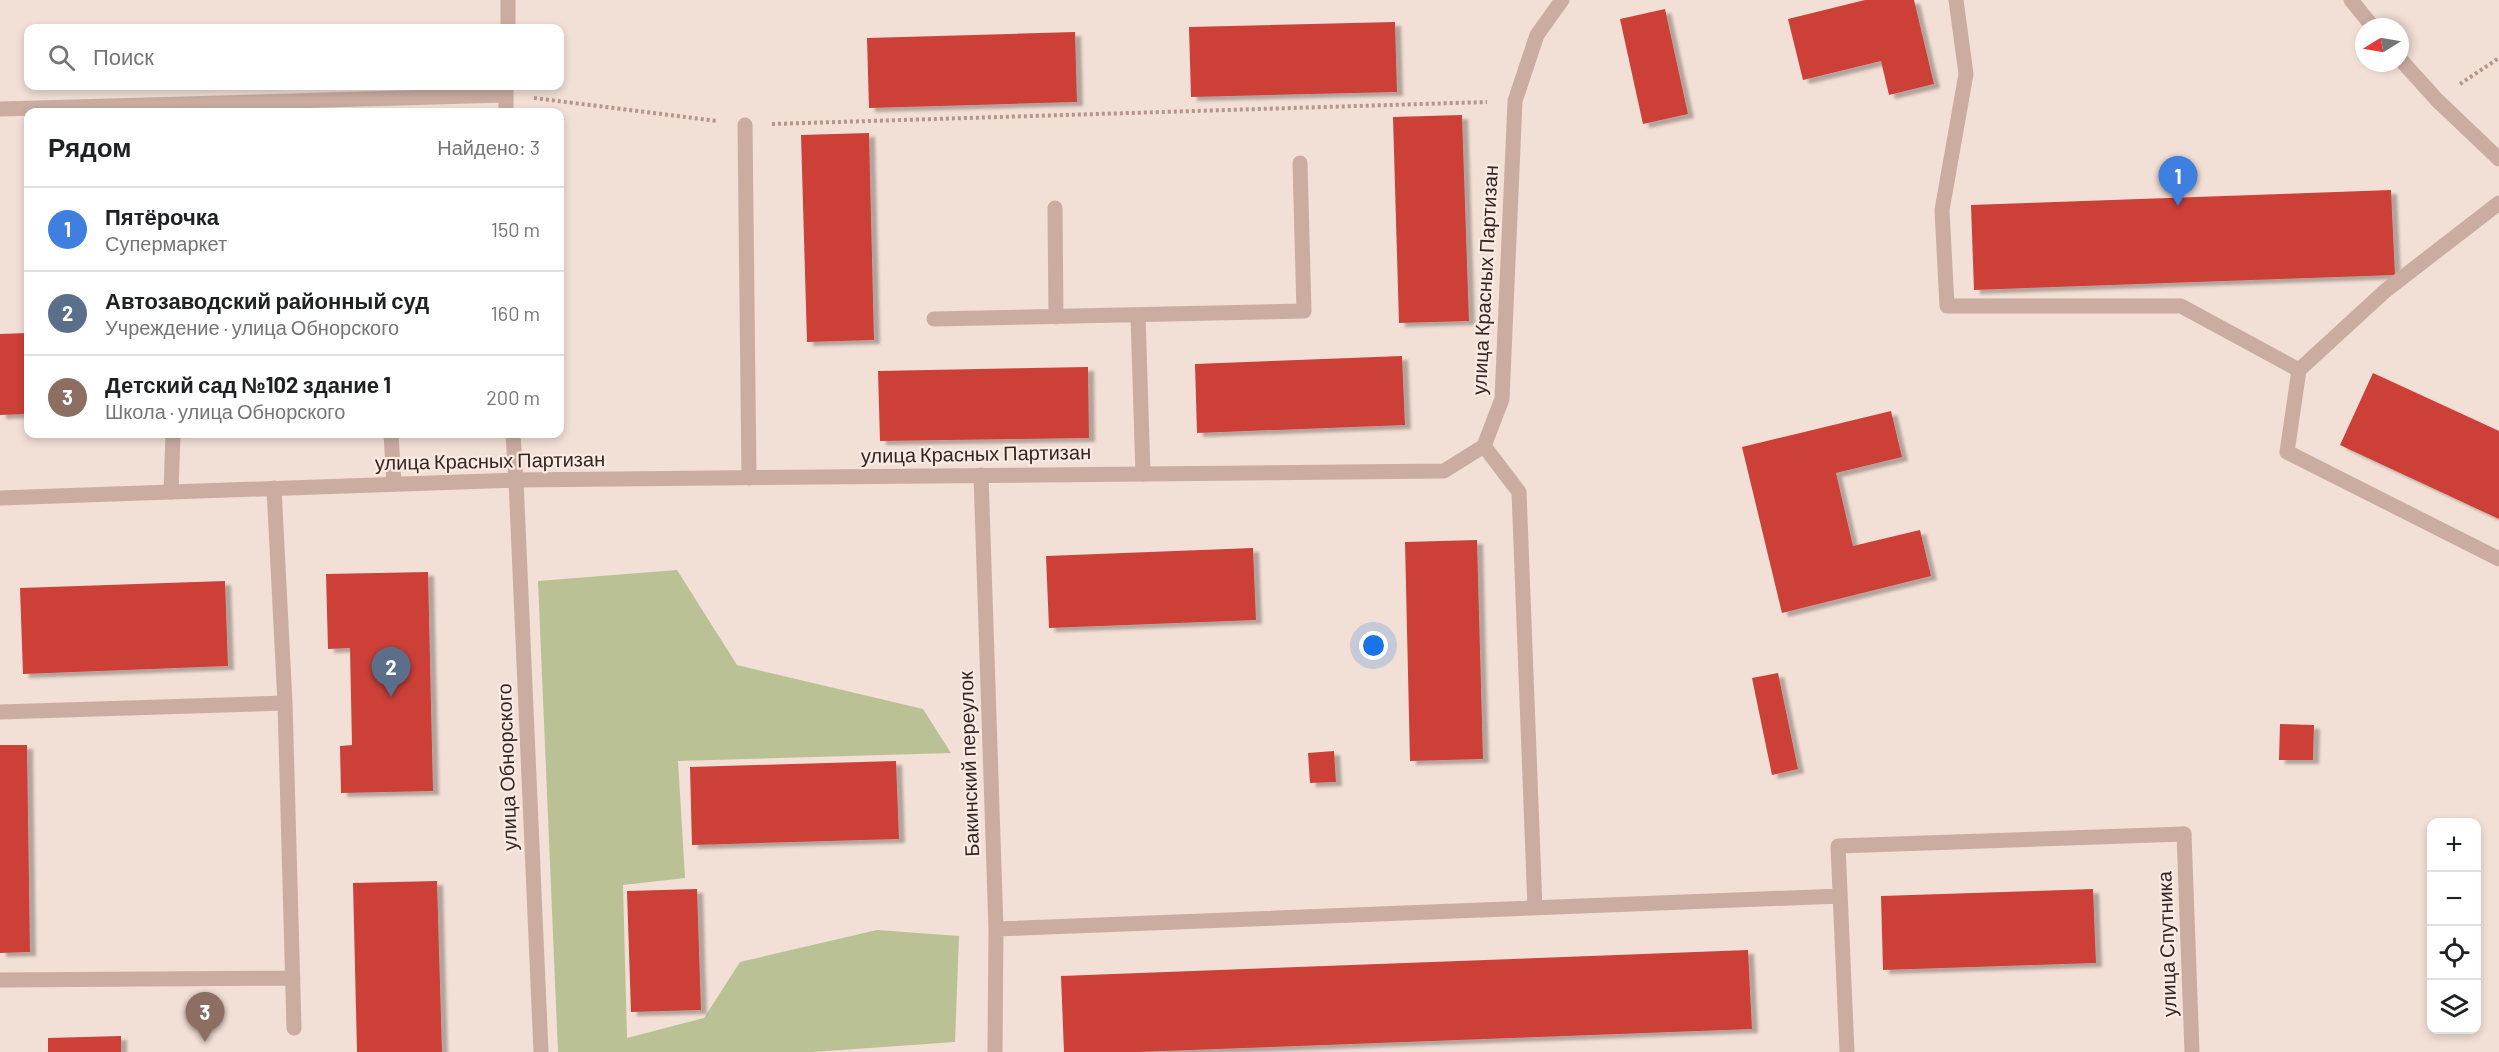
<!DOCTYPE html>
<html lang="ru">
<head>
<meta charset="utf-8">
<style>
	:root { --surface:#fff; --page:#f6f6f6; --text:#202124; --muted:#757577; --line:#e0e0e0; --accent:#18574f }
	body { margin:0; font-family:Barlow,sans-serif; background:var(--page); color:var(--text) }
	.controls { position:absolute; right:18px; bottom:18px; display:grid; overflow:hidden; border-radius:12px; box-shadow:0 3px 9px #0003 }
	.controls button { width:54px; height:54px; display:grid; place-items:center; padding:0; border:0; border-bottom:2px solid var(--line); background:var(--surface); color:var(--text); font:30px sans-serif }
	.compass { position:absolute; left:2355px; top:18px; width:54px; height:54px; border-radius:50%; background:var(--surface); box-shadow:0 3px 9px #0003; rotate:259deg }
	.you { position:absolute; left:1374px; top:646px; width:21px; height:21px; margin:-15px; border:4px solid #fff; border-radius:50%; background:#1a73e8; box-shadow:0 0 0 9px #1a73e833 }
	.badge { display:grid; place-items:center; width:39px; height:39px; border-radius:50%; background:var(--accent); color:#fff; font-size:20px; font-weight:700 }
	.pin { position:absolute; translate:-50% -50px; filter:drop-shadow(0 2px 3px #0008) }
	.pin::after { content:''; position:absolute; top:32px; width:21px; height:18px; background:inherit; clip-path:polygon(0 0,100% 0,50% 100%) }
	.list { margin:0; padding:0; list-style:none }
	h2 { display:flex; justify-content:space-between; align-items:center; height:78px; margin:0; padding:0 24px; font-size:26px }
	h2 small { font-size:20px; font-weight:400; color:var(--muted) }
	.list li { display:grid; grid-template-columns:39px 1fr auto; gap:18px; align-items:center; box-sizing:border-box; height:84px; padding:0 24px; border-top:2px solid var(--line) }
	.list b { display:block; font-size:22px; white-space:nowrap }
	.list p { margin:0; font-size:20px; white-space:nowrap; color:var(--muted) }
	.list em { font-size:20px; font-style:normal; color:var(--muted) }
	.icon { flex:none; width:33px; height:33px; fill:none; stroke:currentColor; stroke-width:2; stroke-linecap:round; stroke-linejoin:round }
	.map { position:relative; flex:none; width:2499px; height:1052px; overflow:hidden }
	.search { position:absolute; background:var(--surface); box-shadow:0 3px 9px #0003; left:24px; top:24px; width:540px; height:66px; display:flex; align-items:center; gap:15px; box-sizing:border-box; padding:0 21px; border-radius:12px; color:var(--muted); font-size:22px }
	.panel { position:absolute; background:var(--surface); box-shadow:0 3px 9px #0003; left:24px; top:108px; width:540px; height:330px; border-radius:12px }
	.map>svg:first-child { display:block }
	.green { fill:#bac195 }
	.building { fill:#cc4139; filter:url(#shadow) }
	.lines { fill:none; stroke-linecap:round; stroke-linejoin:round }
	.path { stroke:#b6968c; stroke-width:4; stroke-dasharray:3 3; stroke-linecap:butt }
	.service { stroke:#caaca1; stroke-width:15 }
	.minor { stroke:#caaca1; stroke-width:15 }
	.labels { text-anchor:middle; stroke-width:4.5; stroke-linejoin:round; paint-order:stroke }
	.street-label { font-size:20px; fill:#342624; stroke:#faeae2 }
</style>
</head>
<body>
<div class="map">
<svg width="2499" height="1052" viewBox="0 0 2499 1052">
	<defs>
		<filter id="shadow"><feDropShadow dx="6" dy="4" stdDeviation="1.5" flood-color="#0004"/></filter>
	</defs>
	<rect width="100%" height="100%" fill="#f2dfd5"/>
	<!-- green -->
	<path class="green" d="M677 570 737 665 923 709 951 753 678 761 685 878 623 885 627 1038 704 1018 740 962 877 930 959 936 955 1042 812 1052H558L538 581Z"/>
	<!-- building -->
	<path class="building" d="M1865 0H1914L1934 84 1889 95 1881 61 1803 80 1788 19Z
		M1665 9 1688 114 1643 124 1620 19Z
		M1395 22 1397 92 1191 97 1189 27Z
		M1075 32 1077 102 869 108 867 38Z
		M1462 115 1469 321 1399 323 1393 117Z
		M869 133 874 340 807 342 801 135Z
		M2391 190 2395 275 1974 290 1971 205Z
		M28 333V414L0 415V334Z
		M1402 356 1405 425 1197 433 1195 364Z
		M1088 367 1089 438 880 441 878 371Z
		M2373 373 2499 431V519L2340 445Z
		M1891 411 1902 457 1836 473 1853 546 1920 530 1931 576 1782 613 1742 447Z
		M1477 540 1483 759 1410 761 1405 542Z
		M1253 548 1256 620 1049 628 1046 556Z
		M428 572 433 791 341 793 340 746 352 745 350 648 328 649 326 574Z
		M225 581 228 666 23 674 20 588Z
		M1778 673 1798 769 1772 775 1752 678Z
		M2280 724 2314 725 2313 760H2279Z
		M0 745H27L30 952 0 953Z
		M1334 751 1336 782 1310 783 1308 753Z
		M896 761 899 839 692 845 690 767Z
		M437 881 442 1052H357L353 883Z
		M697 889 701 1010 631 1012 627 891Z
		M2093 889 2096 963 1883 970 1881 896Z
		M1748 950 1752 1029 1137 1052H1064L1061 976Z
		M121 1036V1052H48V1038Z"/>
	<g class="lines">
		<!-- path -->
		<path class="path" d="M2460 84 2499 58
			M534 98 717 121
			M772 124 1487 102"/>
		<!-- service -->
		<path class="service" d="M1956 0 1966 74 1942 210 1947 306H2181L2299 370
			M508 28V0
			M0 109 506 95
			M506 112V86
			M745 125 749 478
			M2499 203 2385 291 2299 370 2287 452 2499 559
			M1055 208 1056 317
			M1138 316 1143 474
			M934 319 1304 311 1300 163
			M391 434 394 484
			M513 434 516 480
			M1484 446 1519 492 1535 908
			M981 475 996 929 995 1052
			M274 488 285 703 294 1028
			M171 492 173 434
			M0 712 285 703
			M996 929 1840 896
			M0 980 293 978
			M1847 1052 1838 846 2184 834"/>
		<!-- minor -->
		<path class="minor" d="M2351 0 2373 27
			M2400 59 2437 100 2499 159
			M516 480 541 1052
			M0 498 516 480 1444 471 1484 446 1502 399 1515 101 1537 35 1562 0
			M2184 834 2192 1052"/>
	</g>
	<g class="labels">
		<!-- street labels -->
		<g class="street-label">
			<text transform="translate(1485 280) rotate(-87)" y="7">улица Красных Партизан</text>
			<text transform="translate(976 454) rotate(-1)" y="7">улица Красных Партизан</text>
			<text transform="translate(490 461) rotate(-1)" y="7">улица Красных Партизан</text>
			<text transform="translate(969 764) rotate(-92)" y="7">Бакинский переулок</text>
			<text transform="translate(507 767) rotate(-92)" y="7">улица Обнорского</text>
			<text transform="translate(2167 944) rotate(-92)" y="7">улица Спутника</text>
		</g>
	</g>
</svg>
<div class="controls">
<button>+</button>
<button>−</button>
<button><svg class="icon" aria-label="locate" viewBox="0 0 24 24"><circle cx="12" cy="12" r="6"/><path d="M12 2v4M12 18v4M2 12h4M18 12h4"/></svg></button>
<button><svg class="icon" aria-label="layers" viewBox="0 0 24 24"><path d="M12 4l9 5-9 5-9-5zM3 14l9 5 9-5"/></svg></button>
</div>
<svg class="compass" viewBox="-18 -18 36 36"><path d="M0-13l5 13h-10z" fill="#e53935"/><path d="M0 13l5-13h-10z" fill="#757577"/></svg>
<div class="you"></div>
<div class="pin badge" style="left:2178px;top:206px;background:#3f7fe0">1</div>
<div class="pin badge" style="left:391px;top:697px;background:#5c6f8a">2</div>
<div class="pin badge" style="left:205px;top:1042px;background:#8d6e63">3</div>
<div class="search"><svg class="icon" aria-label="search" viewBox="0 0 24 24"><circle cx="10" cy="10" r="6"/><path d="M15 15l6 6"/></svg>Поиск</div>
<section class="panel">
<h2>Рядом<small>Найдено: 3</small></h2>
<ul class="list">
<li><span class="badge" style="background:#3f7fe0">1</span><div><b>Пятёрочка</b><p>Супермаркет</p></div><em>150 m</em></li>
<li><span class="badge" style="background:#5c6f8a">2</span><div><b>Автозаводский районный суд</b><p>Учреждение · улица Обнорского</p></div><em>160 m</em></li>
<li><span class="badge" style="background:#8d6e63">3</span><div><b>Детский сад №102 здание 1</b><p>Школа · улица Обнорского</p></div><em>200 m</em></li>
</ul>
</section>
</div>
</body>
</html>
